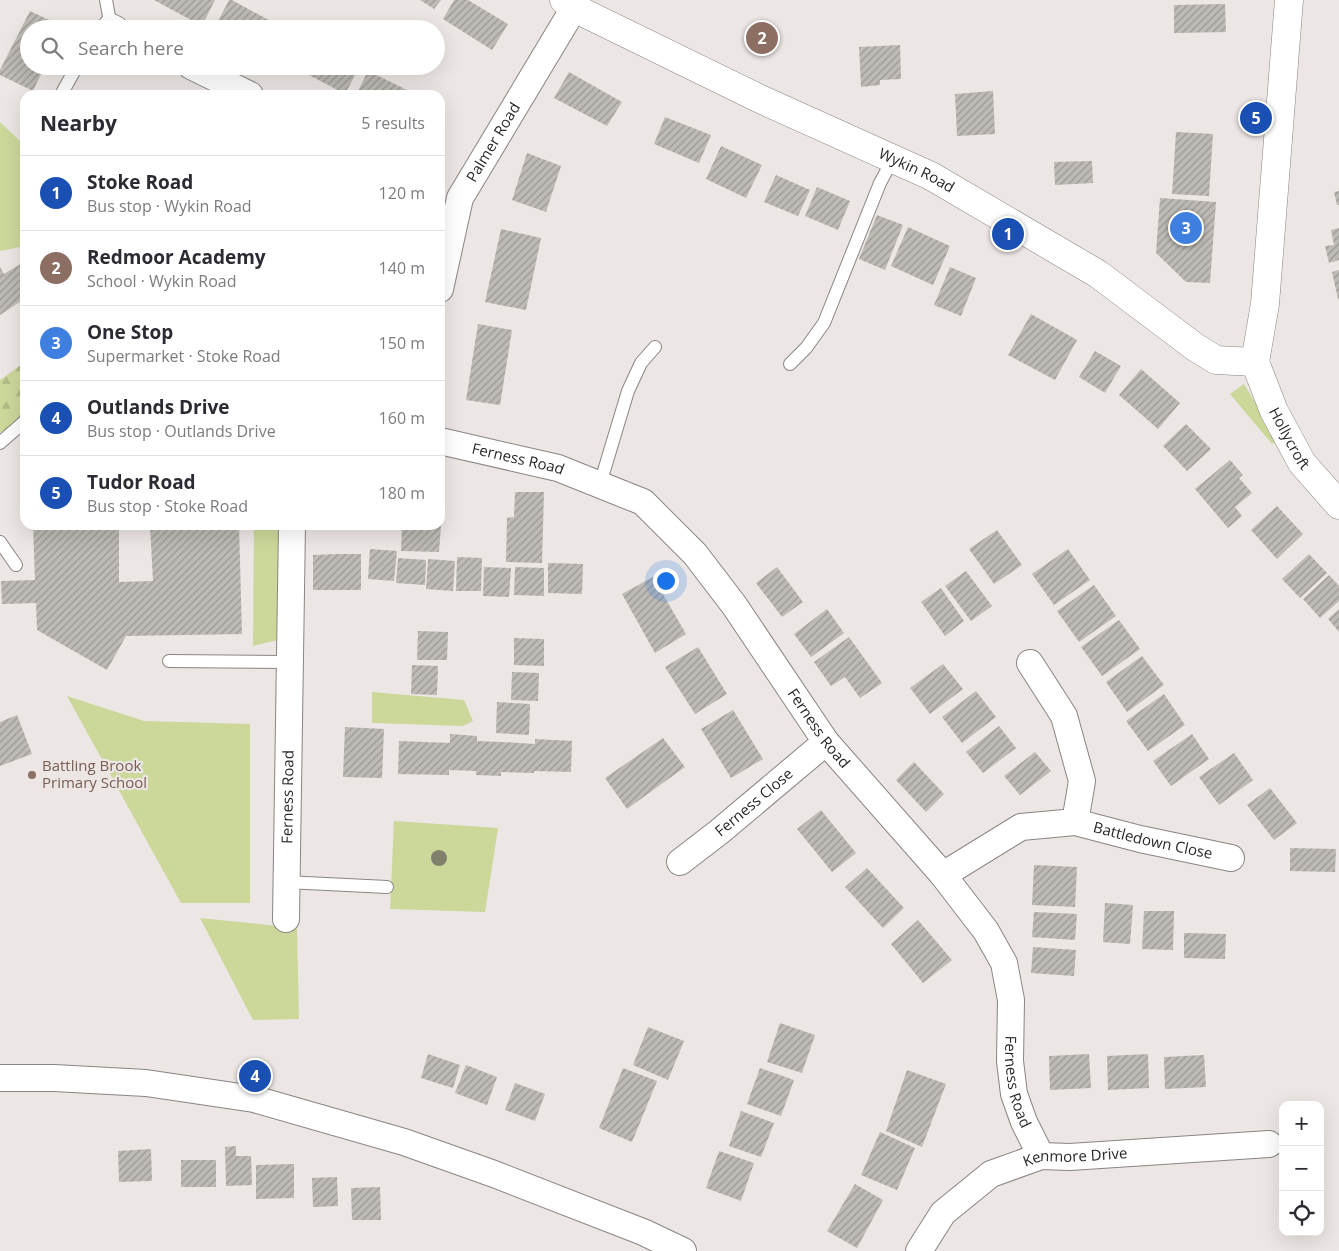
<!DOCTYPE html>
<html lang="en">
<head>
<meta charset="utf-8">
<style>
	:root { --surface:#fff; --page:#f2f2f3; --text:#2b2b33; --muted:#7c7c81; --line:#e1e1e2; --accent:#1a73e8 }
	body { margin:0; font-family:"Open Sans",sans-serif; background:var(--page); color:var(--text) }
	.controls { position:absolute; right:15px; bottom:15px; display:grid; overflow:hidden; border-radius:10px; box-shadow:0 5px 20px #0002 }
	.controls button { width:45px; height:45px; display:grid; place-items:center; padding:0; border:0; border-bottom:1px solid var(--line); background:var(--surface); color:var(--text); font:25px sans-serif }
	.you { position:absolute; left:665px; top:580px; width:18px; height:18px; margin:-12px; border:4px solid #fff; border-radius:50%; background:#1a73e8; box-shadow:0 0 0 8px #1a73e833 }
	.badge { display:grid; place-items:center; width:32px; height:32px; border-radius:50%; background:var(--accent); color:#fff; font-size:16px; font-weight:700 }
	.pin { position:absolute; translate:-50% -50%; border:2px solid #fff; box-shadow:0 1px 5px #0006 }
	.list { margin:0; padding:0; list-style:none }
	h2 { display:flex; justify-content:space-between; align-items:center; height:65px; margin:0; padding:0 20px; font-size:21px }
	h2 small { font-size:16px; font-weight:400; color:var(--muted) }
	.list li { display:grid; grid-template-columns:32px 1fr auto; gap:15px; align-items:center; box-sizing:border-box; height:75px; padding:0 20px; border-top:1px solid var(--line) }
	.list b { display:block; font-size:19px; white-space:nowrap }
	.list p { margin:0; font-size:16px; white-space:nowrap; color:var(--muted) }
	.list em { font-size:16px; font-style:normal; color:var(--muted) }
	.icon { flex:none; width:28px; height:28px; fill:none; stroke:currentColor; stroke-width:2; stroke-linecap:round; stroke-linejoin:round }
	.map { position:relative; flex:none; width:1339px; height:1251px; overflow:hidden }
	.search { position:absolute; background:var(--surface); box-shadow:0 5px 20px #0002; left:20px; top:20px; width:425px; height:55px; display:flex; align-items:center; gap:12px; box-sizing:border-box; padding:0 18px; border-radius:28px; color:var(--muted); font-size:19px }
	.panel { position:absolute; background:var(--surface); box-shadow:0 5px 20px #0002; left:20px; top:90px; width:425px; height:440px; border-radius:15px }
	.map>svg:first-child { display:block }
	.green { fill:#ccd89a }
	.forest { fill:url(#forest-firs) }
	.building { fill:url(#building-hatch) }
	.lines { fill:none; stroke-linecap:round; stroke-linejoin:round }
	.lane-casing { stroke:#8a8582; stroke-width:14 }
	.street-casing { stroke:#8a8582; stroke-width:28 }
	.secondary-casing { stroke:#8a8582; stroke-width:29 }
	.lane { stroke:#fff; stroke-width:12 }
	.street { stroke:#fff; stroke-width:26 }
	.secondary { stroke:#fff; stroke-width:28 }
	.tree { fill:#81816b }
	.education-dot { fill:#8d6e63; stroke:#ece6e4; stroke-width:2 }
	.labels { text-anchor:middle; stroke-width:4.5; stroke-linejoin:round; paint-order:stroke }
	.street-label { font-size:15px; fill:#2a2827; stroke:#ece6e4 }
	.education-label { font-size:15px; fill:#785e54; stroke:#ece6e4; text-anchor:start }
</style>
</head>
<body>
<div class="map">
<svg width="1339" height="1251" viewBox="0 0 1339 1251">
	<defs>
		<pattern id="forest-firs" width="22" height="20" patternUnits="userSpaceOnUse" patternTransform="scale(1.25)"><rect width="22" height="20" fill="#ccd89a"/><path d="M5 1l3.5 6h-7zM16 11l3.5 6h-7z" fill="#afb985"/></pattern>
		<pattern id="building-hatch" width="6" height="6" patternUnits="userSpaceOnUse" patternTransform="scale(1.25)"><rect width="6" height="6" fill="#bebbb6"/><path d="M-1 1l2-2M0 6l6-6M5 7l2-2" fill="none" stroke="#9b9894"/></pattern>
	</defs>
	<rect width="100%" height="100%" fill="#ece6e4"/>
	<!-- green -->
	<path class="green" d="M0 122 25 146V246L0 251Z
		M1244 384 1278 440 1272 444 1230 394Z
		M254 525H292L290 637 253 646Z
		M372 692 464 700 473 721 463 726 372 723Z
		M67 696 144 721 250 724V903H181Z
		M394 821 498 828 485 912 390 909Z
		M200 918 297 928 299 1019 253 1020Z"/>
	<!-- forest -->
	<path class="forest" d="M25 362V413L18 422 0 433V380Z"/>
	<!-- building -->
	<path class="building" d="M154 0H215L202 26Z
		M229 0H232L285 29H214Z
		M420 0H441L434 9Z
		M454 0H468L508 24 492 50 443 19Z
		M1225 4 1226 32 1174 33V5Z
		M30 11 64 27 63 29H29V66H45L33 91 0 75V70Z
		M900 45 901 79 880 80V85L861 87 859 47Z
		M292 66H360L345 94Z
		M368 71 401 87 415 95H356Z
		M569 72 622 102 607 126 554 98Z
		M993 91 995 134 957 136 955 94Z
		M665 117 711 135 699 163 654 144Z
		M1176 132 1213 134 1209 196 1172 194Z
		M721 146 762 165 746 198 706 179Z
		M527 153 561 166 546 212 512 200Z
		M1092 161 1093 183 1055 185 1054 162Z
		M776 175 810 190 798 216 764 202Z
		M817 187 850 201 838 230 805 216Z
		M1339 191V205H1337L1334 192Z
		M1160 198 1216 202 1210 283 1186 282 1156 253Z
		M877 215 903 225 885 270 859 259Z
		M908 227 950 246 933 285 891 266Z
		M1339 228V260L1329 263 1325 246 1334 245 1331 230Z
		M501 229 541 238 526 310 485 302Z
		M25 261V307L21 301 0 315V267L4 274Z
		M950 267 976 278 961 316 934 305Z
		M1339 270V299H1338L1332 272Z
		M1031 314 1077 340 1055 380 1008 355Z
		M478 324 512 330 500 405 466 400Z
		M1095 351 1121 366 1105 393 1079 377Z
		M1141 369 1180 403 1158 429 1119 395Z
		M1186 424 1211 449 1187 471 1163 446Z
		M1230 460 1243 475 1239 478 1252 493 1235 507 1242 516 1228 528 1195 489Z
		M515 492H544L542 563 506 562 507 518 514 517Z
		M1277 506 1303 534 1277 559 1251 530Z
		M33 525H119V582L153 581 150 525H239L242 634 126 636 107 670 37 630 36 603 2 604 1 581 35 580Z
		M402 525 441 526 439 552 401 551Z
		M997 530 1022 565 994 584 969 549Z
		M370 549 397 551 394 581 368 579Z
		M1068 549 1090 580 1054 605 1032 574Z
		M337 554H361V590H313V555Z
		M1309 554 1327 573 1300 598 1282 579Z
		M457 557 482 558 481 591H456Z
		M398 558 426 560 425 585 396 583Z
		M428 559 455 561 453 591 426 589Z
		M548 563 583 564 582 594 548 593Z
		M484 567 511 568 509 597 483 596Z
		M515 567 544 568V596L514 595Z
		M777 567 803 602 782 617 756 583Z
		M966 571 992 606 971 621 945 586Z
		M1329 575 1339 586V601L1320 618 1303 599Z
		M653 577 686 634 655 653 622 594Z
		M1094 585 1116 616 1079 642 1057 611Z
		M941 588 964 621 945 636 921 602Z
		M827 609 844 633 811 657 794 634Z
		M1339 609V632L1328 619Z
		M1119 620 1140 649 1102 676 1081 647Z
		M418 631 448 632 447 660H417Z
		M849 637 882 683 860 698 845 677 831 686 814 662Z
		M514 638 544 639V666L514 665Z
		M698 647 727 694 695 714 665 667Z
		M1142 656 1164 685 1127 712 1106 682Z
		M943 664 963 689 930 714 910 688Z
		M412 665 438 666 437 695 411 694Z
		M512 672 539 673 538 701 511 700Z
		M976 691 996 717 962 743 942 717Z
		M1164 694 1185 725 1148 751 1126 721Z
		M497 702 530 704 529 735 496 733Z
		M733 710 763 759 731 778 701 729Z
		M17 715 32 754 0 766V722Z
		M999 726 1016 748 983 773 966 752Z
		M345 727 384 729 382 778 343 777Z
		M450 734 477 736V741L502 742 535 744V739L572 741 571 772 534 771V773L501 772V776L476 775V771L449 770V775L398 774 399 741 450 743Z
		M1192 734 1209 759 1171 786 1153 761Z
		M663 738 685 767 627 809 605 778Z
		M1035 752 1051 771 1020 795 1004 776Z
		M1234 753 1253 780 1219 805 1199 777Z
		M914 762 944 794 926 812 896 780Z
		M1270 788 1297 823 1274 840 1247 805Z
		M821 810 856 853 832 872 797 829Z
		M1290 848 1336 849 1335 872 1290 871Z
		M1034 865 1077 867 1075 907 1032 905Z
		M867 868 904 908 883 928 845 887Z
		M1105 903 1133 905 1130 944 1103 942Z
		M1144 911H1174L1173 950 1142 949Z
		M1034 912 1077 914 1075 940 1032 937Z
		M918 920 952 960 923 983 891 944Z
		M1184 933 1226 934 1225 959 1184 958Z
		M1033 947 1076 950 1074 976 1031 973Z
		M780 1023 815 1035 802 1073 767 1062Z
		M648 1027 684 1041 668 1080 633 1065Z
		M428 1054 460 1065 453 1088 421 1078Z
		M1089 1054 1091 1088 1050 1090 1049 1056Z
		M1148 1054 1149 1088 1108 1090 1107 1056Z
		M1204 1055 1206 1087 1165 1089 1164 1057Z
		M466 1065 497 1077 487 1105 455 1093Z
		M623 1068 657 1081 632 1142 599 1128Z
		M760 1068 794 1080 781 1116 747 1104Z
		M907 1070 946 1084 922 1147 886 1131Z
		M515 1083 545 1094 535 1121 505 1110Z
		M741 1111 774 1123 761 1157 729 1146Z
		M880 1132 915 1148 897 1190 861 1175Z
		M236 1146V1156H251L252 1185 226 1186 225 1147Z
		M151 1149 152 1181 119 1182 118 1151Z
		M719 1151 754 1163 741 1201 706 1188Z
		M181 1160H216V1187H181Z
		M294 1164V1198L256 1199V1165Z
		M337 1177 338 1206 313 1207 312 1178Z
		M855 1184 883 1200 857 1248 827 1231Z
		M380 1187 381 1220H352L351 1188Z"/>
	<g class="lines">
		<defs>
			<path id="lane" d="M106 0 111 27 109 29
				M62 93 77 66
				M790 364 806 348 824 323 880 183 893 159
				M0 443 25 421
				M600 484 628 391 641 363 655 347
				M0 542 16 565
				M169 661 290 662
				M286 882 387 887"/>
			<g id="street">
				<path d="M111 27 115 29"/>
				<path d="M191 66 250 95"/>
				<path id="s1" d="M440 289 460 198 574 8"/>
				<path id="s2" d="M440 441 558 468 643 502 695 554 734 605 826 742 943 875 986 931 1004 963 1011 1000 1010 1061 1014 1094 1024 1122 1041 1156"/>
				<path d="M1030 663 1064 716 1082 781 1075 822"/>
				<path id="s3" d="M680 862 719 832 826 742"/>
				<path id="s4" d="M943 875 1021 827 1075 822 1140 839 1231 858"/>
				<path id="s5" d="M286 919 292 525"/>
				<path d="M0 1078H54L146 1083 254 1099 404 1142 494 1174 643 1232 683 1251"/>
				<path id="s6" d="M919 1251 943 1213 991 1174 1041 1156 1070 1157 1269 1144"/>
			</g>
			<g id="secondary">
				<path id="s7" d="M564 0 574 8 758 98 931 176 1098 274 1195 347 1216 360 1255 362"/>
				<path d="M1255 362 1265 304 1289 0"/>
				<path id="s8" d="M1255 362 1274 411 1302 463 1339 505"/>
			</g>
		</defs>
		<!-- lane casing -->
		<use href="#lane" class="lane-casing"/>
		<!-- street casing -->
		<use href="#street" class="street-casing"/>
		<!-- secondary casing -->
		<use href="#secondary" class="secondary-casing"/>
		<!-- lane -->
		<use href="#lane" class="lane"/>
		<!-- street -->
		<use href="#street" class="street"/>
		<!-- secondary -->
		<use href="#secondary" class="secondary"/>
	</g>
	<!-- trees -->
	<circle class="tree" cx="439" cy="858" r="8"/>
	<!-- markers -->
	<circle class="education-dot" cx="32" cy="775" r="5"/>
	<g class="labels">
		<!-- street labels -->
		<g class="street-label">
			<text dy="5" stroke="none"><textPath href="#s1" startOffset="158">Palmer Road</textPath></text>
			<text dy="5" stroke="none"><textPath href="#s7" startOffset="392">Wykin Road</textPath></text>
			<text dy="5" stroke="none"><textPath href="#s8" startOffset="84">Hollycroft</textPath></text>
			<text dy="5" stroke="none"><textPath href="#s2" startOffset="80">Ferness Road</textPath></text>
			<text dy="5" stroke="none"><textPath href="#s2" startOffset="500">Ferness Road</textPath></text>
			<text dy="5" stroke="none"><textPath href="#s5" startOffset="122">Ferness Road</textPath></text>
			<text dy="5" stroke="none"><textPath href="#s3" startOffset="95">Ferness Close</textPath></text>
			<text dy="5" stroke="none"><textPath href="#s4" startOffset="226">Battledown Close</textPath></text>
			<text dy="5" stroke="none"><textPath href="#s2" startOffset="920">Ferness Road</textPath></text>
			<text dy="5" stroke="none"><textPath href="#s6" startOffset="194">Kenmore Drive</textPath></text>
		</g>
		<!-- education labels -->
		<g class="education-label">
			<text x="42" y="771">Battling Brook<tspan x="42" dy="17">Primary School</tspan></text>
		</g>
	</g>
</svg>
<div class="controls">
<button>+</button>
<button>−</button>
<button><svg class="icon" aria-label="locate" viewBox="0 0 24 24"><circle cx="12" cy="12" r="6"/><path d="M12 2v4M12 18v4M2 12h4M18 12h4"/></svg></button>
</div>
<div class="you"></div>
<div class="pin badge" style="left:1008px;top:234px;background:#1a4fb4">1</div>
<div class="pin badge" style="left:762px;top:38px;background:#8d6e63">2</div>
<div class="pin badge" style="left:1186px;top:228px;background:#3f7fe0">3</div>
<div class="pin badge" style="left:255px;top:1076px;background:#1a4fb4">4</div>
<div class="pin badge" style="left:1256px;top:118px;background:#1a4fb4">5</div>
<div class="search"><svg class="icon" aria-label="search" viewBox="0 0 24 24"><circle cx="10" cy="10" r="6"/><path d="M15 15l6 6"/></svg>Search here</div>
<section class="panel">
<h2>Nearby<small>5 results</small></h2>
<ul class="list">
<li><span class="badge" style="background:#1a4fb4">1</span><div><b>Stoke Road</b><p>Bus stop · Wykin Road</p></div><em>120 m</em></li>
<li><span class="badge" style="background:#8d6e63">2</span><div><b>Redmoor Academy</b><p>School · Wykin Road</p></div><em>140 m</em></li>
<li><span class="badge" style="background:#3f7fe0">3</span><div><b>One Stop</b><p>Supermarket · Stoke Road</p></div><em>150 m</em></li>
<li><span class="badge" style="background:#1a4fb4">4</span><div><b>Outlands Drive</b><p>Bus stop · Outlands Drive</p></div><em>160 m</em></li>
<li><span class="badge" style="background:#1a4fb4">5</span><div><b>Tudor Road</b><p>Bus stop · Stoke Road</p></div><em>180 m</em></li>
</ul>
</section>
</div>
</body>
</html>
